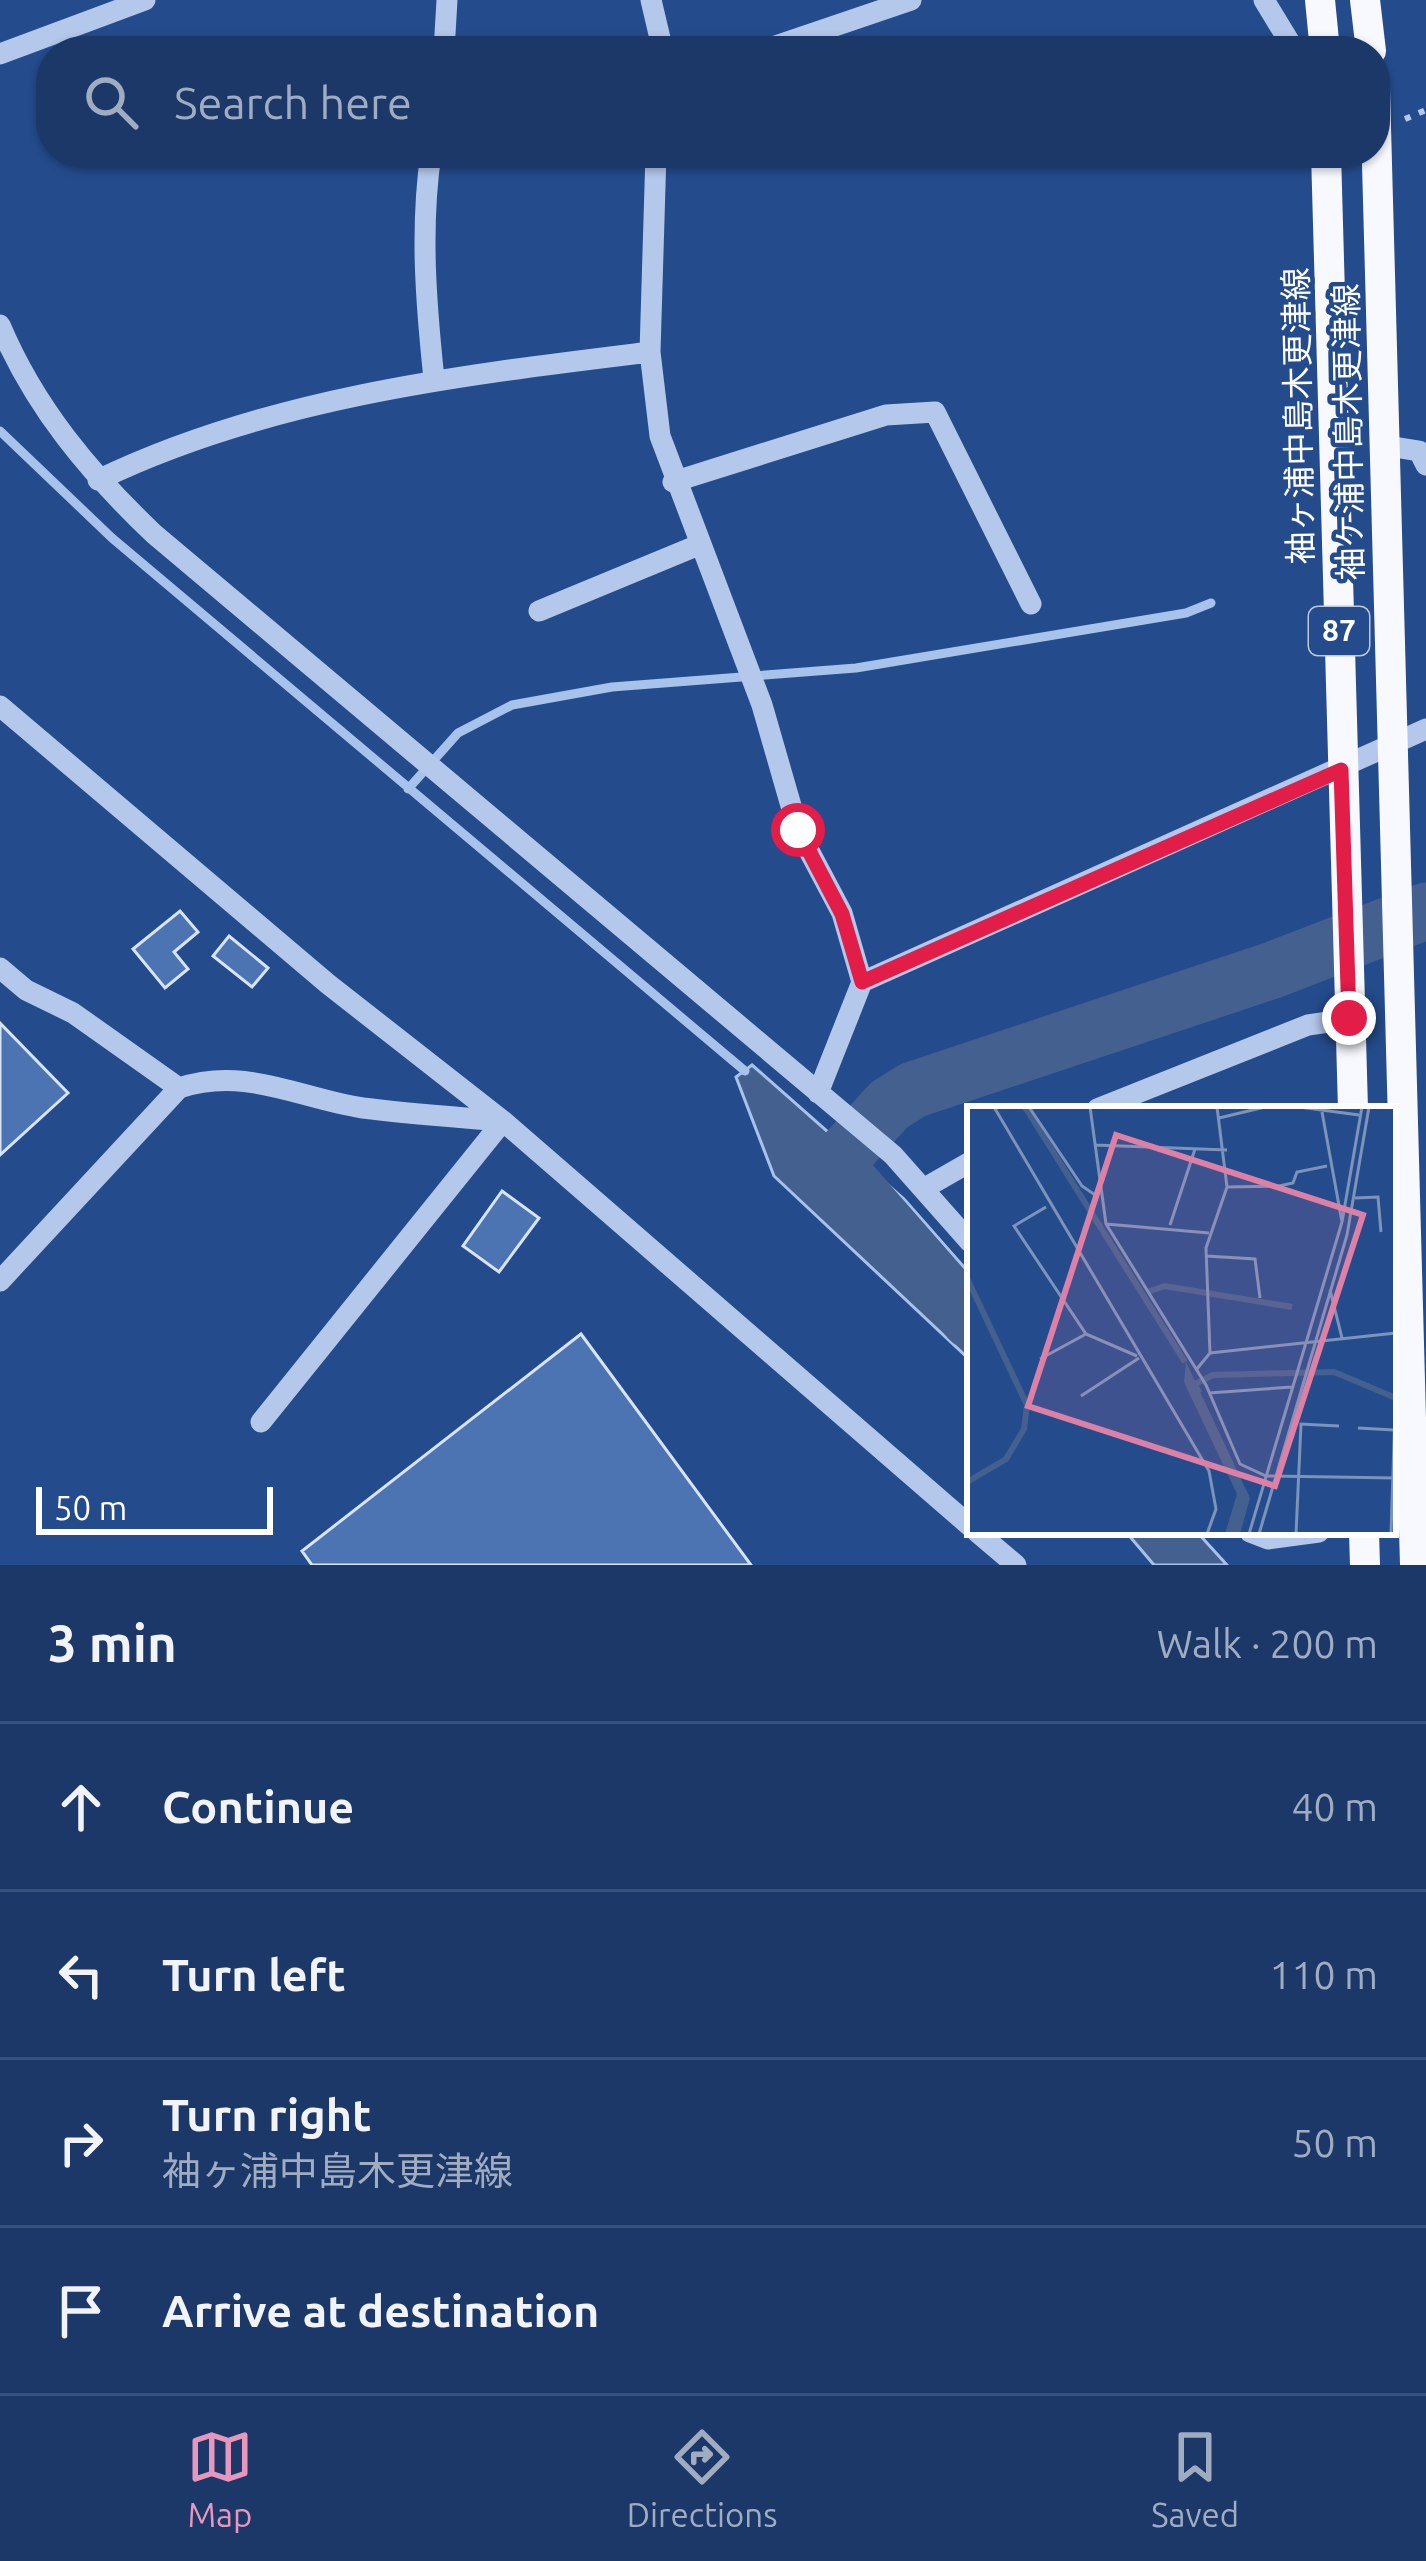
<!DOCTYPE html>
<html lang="en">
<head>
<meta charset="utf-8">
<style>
	:root { --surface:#1b3869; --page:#243f6f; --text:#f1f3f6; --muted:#a0acc0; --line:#39527d; --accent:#e797bd }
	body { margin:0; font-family:Ubuntu,"Noto Sans JP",sans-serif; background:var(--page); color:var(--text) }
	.scale { position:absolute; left:36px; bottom:30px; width:237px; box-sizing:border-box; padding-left:12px; border:6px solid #fff; border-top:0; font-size:33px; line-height:42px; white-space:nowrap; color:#fff; -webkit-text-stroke:9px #244b8c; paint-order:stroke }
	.stop { position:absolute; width:36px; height:36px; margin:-27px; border:9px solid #e11d48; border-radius:50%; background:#fff }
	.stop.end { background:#e11d48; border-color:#fff; box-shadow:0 3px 12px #0008 }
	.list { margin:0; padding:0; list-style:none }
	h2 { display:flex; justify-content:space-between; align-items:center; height:156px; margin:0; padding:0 48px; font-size:51px }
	h2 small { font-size:39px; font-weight:400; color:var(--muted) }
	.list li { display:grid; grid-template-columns:78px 1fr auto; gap:36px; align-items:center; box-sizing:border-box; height:168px; padding:0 48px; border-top:3px solid var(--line) }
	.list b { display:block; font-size:45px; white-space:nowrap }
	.list p { margin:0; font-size:39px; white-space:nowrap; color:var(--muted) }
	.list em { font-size:39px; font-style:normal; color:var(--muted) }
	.icon { flex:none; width:66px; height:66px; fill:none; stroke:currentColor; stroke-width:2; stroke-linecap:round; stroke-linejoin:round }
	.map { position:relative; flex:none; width:1426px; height:1565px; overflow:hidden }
	.search { position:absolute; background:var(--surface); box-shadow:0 3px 9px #0004; left:36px; right:36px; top:36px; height:132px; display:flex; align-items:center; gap:30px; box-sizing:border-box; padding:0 42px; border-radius:48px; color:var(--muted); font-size:45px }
	.sheet { height:828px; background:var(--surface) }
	nav { display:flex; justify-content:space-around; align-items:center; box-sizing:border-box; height:168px; border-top:3px solid var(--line); background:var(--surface); font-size:33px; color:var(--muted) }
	nav a { display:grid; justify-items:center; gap:6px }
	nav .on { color:var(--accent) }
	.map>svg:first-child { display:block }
	.water { fill:#44608f; stroke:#a7c2eb; stroke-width:3 }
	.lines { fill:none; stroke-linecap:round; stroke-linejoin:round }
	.stream { stroke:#a7c2eb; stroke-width:9 }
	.river { stroke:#44608f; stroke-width:57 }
	.building { fill:#4c74b3; stroke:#d7e4f8; stroke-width:3 }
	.path { stroke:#b3c8eb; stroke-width:6; stroke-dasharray:6 9; stroke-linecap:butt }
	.minor { stroke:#b3c8eb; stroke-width:21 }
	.major { stroke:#f7f9fe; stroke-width:30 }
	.route { stroke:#e11d48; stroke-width:15 }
	.labels { text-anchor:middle; stroke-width:9; stroke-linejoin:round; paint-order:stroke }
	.shield { fill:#244b8c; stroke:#bdc9dc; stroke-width:3 }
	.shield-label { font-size:30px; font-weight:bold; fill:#fff }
	.street-label { font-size:33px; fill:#fff; stroke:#244b8c }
	.inset-river { fill:none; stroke:#44608f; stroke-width:6 }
	.inset-road { fill:none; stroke:#7c93ba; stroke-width:3 }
	.view { fill:#dd80a5; fill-opacity:0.15; stroke:#dd80a5; stroke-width:6 }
	.inset-edge { fill:none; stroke:#fff; stroke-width:6 }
</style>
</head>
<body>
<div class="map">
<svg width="1426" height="1565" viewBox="0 0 1426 1565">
	<rect width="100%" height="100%" fill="#244b8c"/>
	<!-- water -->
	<path class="water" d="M752 1065 904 1199 970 1274V1360L774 1176 736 1077Z
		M1126 1532H1197L1227 1565H1154Z"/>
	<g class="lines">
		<!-- stream -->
		<path class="stream" d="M0 431 112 538 745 1071
			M408 789 458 733 512 705 612 687 856 668 1186 613 1211 603"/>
		<!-- river -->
		<path class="river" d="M970 1320 835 1165 889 1105 913 1090 1273 970 1426 911"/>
	</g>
	<!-- building -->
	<path class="building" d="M180 911 198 932 174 952 188 969 165 988 133 949Z
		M229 936 268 968 252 987 213 956Z
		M0 1023 68 1093 0 1155Z
		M502 1191 539 1218 499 1272 463 1246Z
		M581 1334 751 1565H312L302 1551Z"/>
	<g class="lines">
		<!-- path -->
		<path class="path" d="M1405 119 1426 110"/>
		<!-- minor -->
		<path class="minor" d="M651 0 663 51
			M1264 0 1295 51
			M444 51 447 0
			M761 51 911 0
			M0 54 145 0
			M431 153C420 229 426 303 434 379
			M656 153 650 352 660 436 762 705 798 830 842 913 862 982 818 1093
			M0 325C35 408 90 473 154 534L893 1155 970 1242
			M1381 445 1419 451 1426 465
			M98 480C270 397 463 375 650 352
			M673 482 886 415 935 412 1031 604
			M539 611 701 544
			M0 706 328 984 503 1121 970 1526
			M0 968 26 990 73 1013 179 1088
			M862 982 1426 729
			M1097 1109 1308 1025 1349 1019
			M923 1189 970 1162
			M0 1281 179 1088C245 1066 298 1098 363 1108 409 1114 457 1117 503 1121
			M261 1422 503 1121
			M977 1532 1016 1565
			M1250 1532 1268 1539 1319 1532"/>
		<!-- major -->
		<path class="major" d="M1320 0 1325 51
			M1365 0 1371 51
			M1375 90 1415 1565
			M1326 153 1353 1109
			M1364 1532 1365 1565"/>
	</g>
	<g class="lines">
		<!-- route -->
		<path class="route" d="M798 830 842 914 862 982 1341 770 1349 1018"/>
	</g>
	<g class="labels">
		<!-- shield labels -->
		<rect class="shield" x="1309" y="607" width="60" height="48" rx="9"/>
		<g class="shield-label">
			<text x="1339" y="641">87</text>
		</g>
		<!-- street labels -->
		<g class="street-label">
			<text transform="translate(1298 416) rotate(-91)" y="12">袖ヶ浦中島木更津線</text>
			<text transform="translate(1348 432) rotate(-91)" y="12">袖ケ浦中島木更津線</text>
		</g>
	</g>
	<!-- overview -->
	<g transform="translate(967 1106)">
		<rect width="429" height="429" fill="#244b8c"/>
		<path d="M219 256 283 392 273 428H258L270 388 217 276Z" fill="#44608f"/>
		<path class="inset-river" d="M58 1 218 256M0 172 60 299 57 323 39 353 0 376M180 186 198 180 325 201M232 287 228 278 246 269 367 266 429 292"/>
		<path class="inset-road" d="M27 1 242 365 249 403 240 428M62 1 115 80 131 91M123 1 139 118 239 279 273 358 299 370 429 372M332 1 392 9M355 6 375 116M252 12 298 1M128 39 260 44M260 81 312 80 326 77 330 66 360 60M388 92 411 91 414 126M79 101 47 120 119 228 170 250M139 118 242 127M203 119 228 43M239 150 288 153 293 192M363 184 375 232M243 247 429 227M73 253 119 228M229 264 243 247 239 142 260 81 250 1M242 287 325 281M114 290 172 252M391 322 427 324M282 428 375 116 395 1M292 428 380 129 402 1M329 428 334 318 372 320M424 428 428 305"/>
		<path class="view" d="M149 29 396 109 308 380 61 300Z"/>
		<rect width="429" height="429" class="inset-edge"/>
	</g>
</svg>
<div class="scale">50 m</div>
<div class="stop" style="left:798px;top:830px"></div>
<div class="stop end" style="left:1349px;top:1018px"></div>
<div class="search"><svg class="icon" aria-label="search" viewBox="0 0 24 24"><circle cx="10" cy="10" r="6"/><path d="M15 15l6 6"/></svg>Search here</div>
</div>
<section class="sheet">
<h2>3 min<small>Walk · 200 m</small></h2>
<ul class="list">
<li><svg class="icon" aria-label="ahead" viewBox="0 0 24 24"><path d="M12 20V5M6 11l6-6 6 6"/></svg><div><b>Continue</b></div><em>40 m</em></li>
<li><svg class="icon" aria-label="left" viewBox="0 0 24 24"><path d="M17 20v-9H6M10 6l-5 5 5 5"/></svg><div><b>Turn left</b></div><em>110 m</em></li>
<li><svg class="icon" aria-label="right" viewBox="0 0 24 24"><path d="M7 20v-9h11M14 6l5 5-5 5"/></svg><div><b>Turn right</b><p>袖ヶ浦中島木更津線</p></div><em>50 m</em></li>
<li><svg class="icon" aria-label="arrive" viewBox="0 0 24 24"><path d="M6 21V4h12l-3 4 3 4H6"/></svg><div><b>Arrive at destination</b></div></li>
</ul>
</section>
<nav>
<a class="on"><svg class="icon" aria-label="map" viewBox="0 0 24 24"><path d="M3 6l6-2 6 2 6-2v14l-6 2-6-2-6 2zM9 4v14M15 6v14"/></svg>Map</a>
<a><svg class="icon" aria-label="directions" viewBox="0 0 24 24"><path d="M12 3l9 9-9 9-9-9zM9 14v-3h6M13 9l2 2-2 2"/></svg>Directions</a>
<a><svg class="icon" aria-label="saved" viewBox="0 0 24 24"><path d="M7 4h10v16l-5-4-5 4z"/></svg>Saved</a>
</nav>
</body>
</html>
